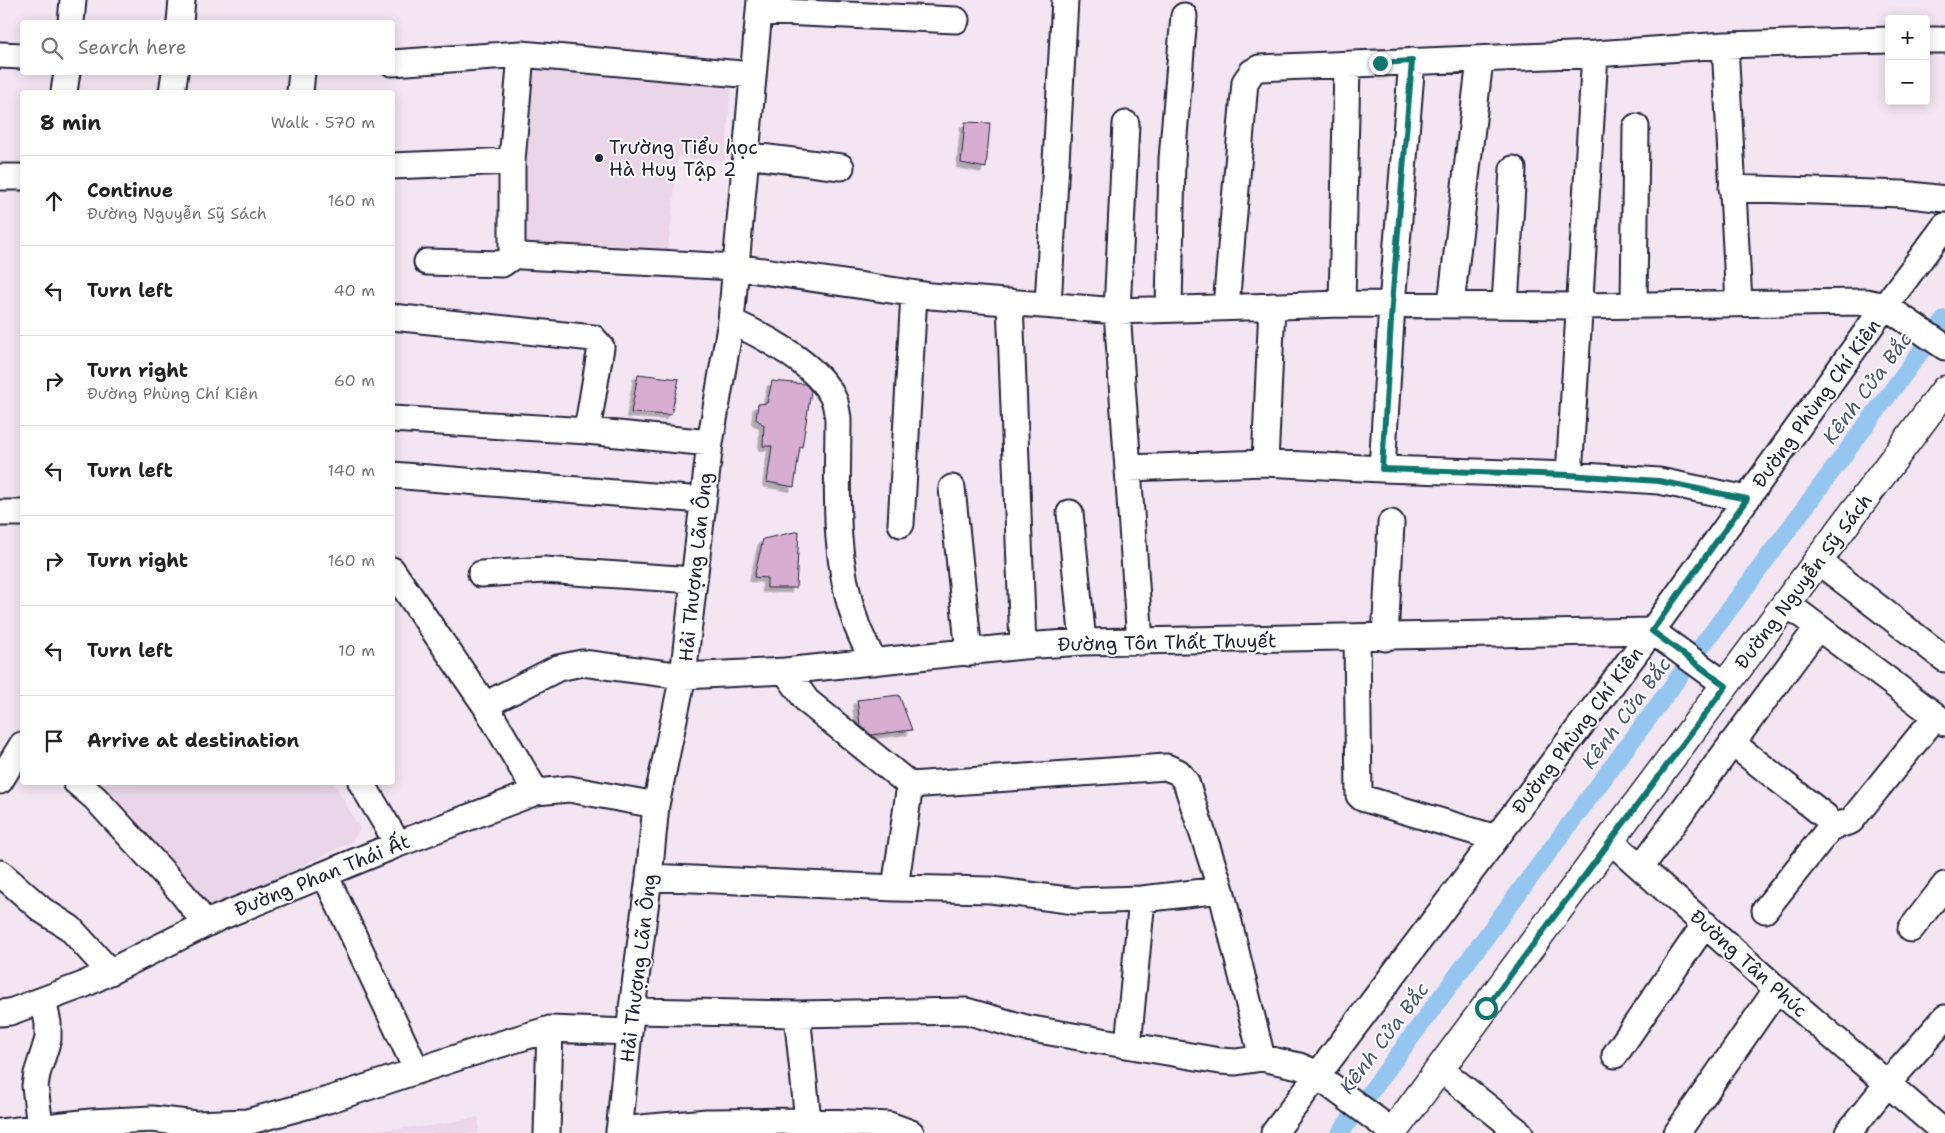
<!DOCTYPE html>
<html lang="en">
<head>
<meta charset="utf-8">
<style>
	:root { --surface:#fff; --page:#f6f6f6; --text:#222; --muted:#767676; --line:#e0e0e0 }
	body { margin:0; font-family:"Shantell Sans",sans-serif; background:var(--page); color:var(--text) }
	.controls { position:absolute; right:15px; top:15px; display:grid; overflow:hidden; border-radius:5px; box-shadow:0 2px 12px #0003 }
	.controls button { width:45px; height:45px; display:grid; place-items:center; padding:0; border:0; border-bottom:1px solid var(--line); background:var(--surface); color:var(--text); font:25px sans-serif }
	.stop { position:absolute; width:15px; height:15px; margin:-11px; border:4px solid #0f766e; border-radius:50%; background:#fff }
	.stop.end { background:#0f766e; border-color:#fff; box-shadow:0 1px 5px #0008 }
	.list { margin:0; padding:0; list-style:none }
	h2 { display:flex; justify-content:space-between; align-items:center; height:65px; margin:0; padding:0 20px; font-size:21px }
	h2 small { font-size:16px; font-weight:400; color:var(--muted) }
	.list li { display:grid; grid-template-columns:32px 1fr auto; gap:15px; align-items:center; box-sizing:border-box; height:90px; padding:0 20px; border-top:1px solid var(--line) }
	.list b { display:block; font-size:19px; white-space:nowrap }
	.list p { margin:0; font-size:16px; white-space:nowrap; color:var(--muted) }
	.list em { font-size:16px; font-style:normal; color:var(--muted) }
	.icon { flex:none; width:28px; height:28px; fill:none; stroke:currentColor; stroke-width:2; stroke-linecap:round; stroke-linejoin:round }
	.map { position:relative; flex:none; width:1945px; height:1133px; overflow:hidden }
	.search { position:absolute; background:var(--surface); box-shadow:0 2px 12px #0003; left:20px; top:20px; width:375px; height:55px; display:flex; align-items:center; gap:12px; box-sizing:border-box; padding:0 18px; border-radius:5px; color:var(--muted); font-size:19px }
	.panel { position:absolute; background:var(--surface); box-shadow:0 2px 12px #0003; left:20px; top:90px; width:375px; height:695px; border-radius:5px }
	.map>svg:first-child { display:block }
	.built { fill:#ebd5e8 }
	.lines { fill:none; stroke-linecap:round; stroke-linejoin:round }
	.canal { stroke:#94c6f0; stroke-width:18 }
	.building { fill:#d7add2; stroke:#22223b; filter:url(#shadow) }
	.minor-casing { stroke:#22223b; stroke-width:29 }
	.major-casing { stroke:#22223b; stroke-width:31 }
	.minor { stroke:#fff; stroke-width:25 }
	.major { stroke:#fff; stroke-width:28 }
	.route { stroke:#0f766e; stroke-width:6 }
	.poi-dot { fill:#22223b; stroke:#fff; stroke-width:2 }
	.labels { text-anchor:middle; stroke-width:4; stroke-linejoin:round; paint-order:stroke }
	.poi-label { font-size:19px; fill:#22223b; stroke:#fff; text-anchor:start }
	.street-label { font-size:19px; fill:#22223b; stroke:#fff }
	.water-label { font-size:20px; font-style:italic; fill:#4a5b7a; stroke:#fff }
</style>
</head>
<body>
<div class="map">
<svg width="1945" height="1133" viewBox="0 0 1945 1133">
	<defs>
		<filter id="shadow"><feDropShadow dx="-4.5" dy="4.5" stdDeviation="0" flood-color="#0004"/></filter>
	</defs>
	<rect width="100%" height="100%" fill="#f3e6f2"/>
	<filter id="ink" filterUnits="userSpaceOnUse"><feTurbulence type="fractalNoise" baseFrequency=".02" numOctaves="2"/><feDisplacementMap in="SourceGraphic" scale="10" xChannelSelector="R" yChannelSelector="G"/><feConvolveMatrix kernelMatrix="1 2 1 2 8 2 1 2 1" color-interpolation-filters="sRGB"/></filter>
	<g filter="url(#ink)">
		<!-- built -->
		<path class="built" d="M525 65 732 78 725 160 678 157 668 251 520 241Z
			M86 783H334L360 829 351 842 212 910 162 853Z
			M479 1117 478 1133H351V1132L429 1126Z"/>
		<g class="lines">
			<!-- canal -->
			<path class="canal" d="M1340 1133 1945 319"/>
		</g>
		<!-- building -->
		<path class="building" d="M965 122 990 123 986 168 961 163Z
			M638 374 679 379 671 415 631 413Z
			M772 381 805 384 811 391 802 447H800L794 487 767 482 772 446H763L764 425 756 419 758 404 767 403Z
			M799 531 796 588H767V578L754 577 763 539Z
			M899 695 912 730 871 735 860 725 857 700Z"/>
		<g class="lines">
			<defs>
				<path id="minor" d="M759 11 956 20
					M71 22 73 0
					M180 22 182 0
					M1926 40H1945
					M1725 45 1739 303
					M521 54 512 161V250L515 255 521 256 736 267 931 296 1117 311 1342 304 1579 306 1866 302 1885 306 1945 347
					M0 55 22 56
					M392 63 521 54 752 75
					M64 92 67 72
					M172 92 175 72
					M300 92 302 72
					M1126 124 1117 311 1140 642
					M746 155 841 167
					M392 166 512 161
					M0 177H22
					M1732 188 1902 194 1945 199
					M427 262 502 264 515 255
					M1010 302 1023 646
					M1342 304 1347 65
					M1451 304 1480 60
					M1048 305 1065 0
					M1505 305 1513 169
					M1634 305 1636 127
					M1226 307 1245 82 1252 72 1259 68 1595 54 1725 45 1889 40
					M1169 309 1172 159 1184 16
					M392 317 593 338 601 347 587 431
					M731 321C765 337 821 366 835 402 836 407 837 413 838 418 838 487 832 552 855 620 859 634 867 648 874 662
					M392 419 587 431 710 443
					M1265 463 1272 306
					M1128 468 1265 463 1382 469 1569 475 1659 481 1747 499
					M1382 469 1392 304 1412 61
					M392 475 702 500
					M1569 475 1595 54
					M952 488 969 653
					M0 513H22
					M1070 513 1083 642
					M901 524 914 294
					M1818 561 1945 659
					M392 570 485 705 536 792
					M481 574 544 570 694 580
					M1786 603 1945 723
					M1357 638 1359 795 1362 798 1496 838
					M1385 638 1391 523
					M785 671 807 701 910 785 1166 767 1178 772 1186 782 1221 890 1262 1058
					M485 705 558 668 582 663 683 676 785 671 1023 646 1083 642 1652 631 1726 685
					M1732 743 1825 816 1833 826
					M0 781 22 745
					M76 782 95 798 182 893 206 924
					M361 782 398 844
					M1611 841 1777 989 1945 1133
					M1641 867 1818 627
					M0 873 42 910 70 928 110 972
					M325 875 417 1071
					M649 877 895 888 991 890 1075 901 1142 899 1221 890
					M895 888 910 785
					M1765 910 1830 828 1851 821 1936 716
					M1911 929 1945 885
					M633 1011 797 1014 966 1011 1026 1028 1220 1061 1236 1062 1262 1058 1299 1066 1311 1071 1393 1132
					M0 1013 10 1012 83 985 218 918 398 844 536 792 569 789 656 805
					M797 1014 808 1121 807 1133
					M1128 1045 1142 899
					M1615 1055 1705 924
					M1440 1069 1520 1133
					M40 1127 35 1086 37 1074 48 1039V1023L43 1000
					M619 1130 707 1122 808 1121 889 1125 911 1133
					M0 1132 91 1122 152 1119 196 1124 247 1122 328 1100 465 1055 550 1029 629 1032
					M547 1133 550 1029
					M619 1133 629 1032 649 877 656 805 683 676 710 443 731 321 760 0
					M1274 1133 1652 631 1885 306 1945 226
					M1677 1133 1777 989
					M1848 1133 1888 1083 1945 1018"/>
				<path id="major" d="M1392 1133 1945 390"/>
			</defs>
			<!-- minor casing -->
			<use href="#minor" class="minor-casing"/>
			<!-- major casing -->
			<use href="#major" class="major-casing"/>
			<!-- minor -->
			<use href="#minor" class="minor"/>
			<!-- major -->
			<use href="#major" class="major"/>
		</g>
	</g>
	<g class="lines" filter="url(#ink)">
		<!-- route -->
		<path class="route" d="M1380 63 1412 61 1392 304 1382 469 1569 475 1659 481 1747 499 1652 631 1726 686 1486 1008"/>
	</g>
	<!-- markers -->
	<circle class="poi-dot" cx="599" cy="158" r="5"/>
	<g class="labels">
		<!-- poi labels -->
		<g class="poi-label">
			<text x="609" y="154">Trường Tiểu học<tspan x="609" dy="22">Hà Huy Tập 2</tspan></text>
		</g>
		<!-- street labels -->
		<g class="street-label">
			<text transform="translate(1816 403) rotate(-54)" y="7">Đường Phùng Chí Kiên</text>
			<text transform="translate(695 567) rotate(-84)" y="7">Hải Thượng Lãn Ông</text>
			<text transform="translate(1803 581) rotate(-53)" y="7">Đường Nguyễn Sỹ Sách</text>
			<text transform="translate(1167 642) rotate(-1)" y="7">Đường Tôn Thất Thuyết</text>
			<text transform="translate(1577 730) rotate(-53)" y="7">Đường Phùng Chí Kiên</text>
			<text transform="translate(322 875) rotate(-22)" y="7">Đường Phan Thái Ất</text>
			<text transform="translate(1749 963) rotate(42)" y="7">Đường Tân Phúc</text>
			<text transform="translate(638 968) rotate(-83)" y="7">Hải Thượng Lãn Ông</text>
		</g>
		<!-- water labels -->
		<g class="water-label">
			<text transform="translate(1867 388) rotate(-53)" y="7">Kênh Cửa Bắc</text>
			<text transform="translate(1626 713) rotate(-53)" y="7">Kênh Cửa Bắc</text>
			<text transform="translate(1384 1038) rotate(-53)" y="7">Kênh Cửa Bắc</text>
		</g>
	</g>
</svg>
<div class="controls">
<button>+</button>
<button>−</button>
</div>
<div class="stop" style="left:1486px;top:1008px"></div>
<div class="stop end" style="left:1380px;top:63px"></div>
<div class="search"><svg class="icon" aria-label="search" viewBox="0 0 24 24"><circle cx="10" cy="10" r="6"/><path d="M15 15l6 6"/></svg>Search here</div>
<section class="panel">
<h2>8 min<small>Walk · 570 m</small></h2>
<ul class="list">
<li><svg class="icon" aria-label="ahead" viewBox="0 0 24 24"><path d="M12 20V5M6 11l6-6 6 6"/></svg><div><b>Continue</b><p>Đường Nguyễn Sỹ Sách</p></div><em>160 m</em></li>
<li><svg class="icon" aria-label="left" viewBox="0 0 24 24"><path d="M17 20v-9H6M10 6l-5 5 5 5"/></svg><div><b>Turn left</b></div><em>40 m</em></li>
<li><svg class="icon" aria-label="right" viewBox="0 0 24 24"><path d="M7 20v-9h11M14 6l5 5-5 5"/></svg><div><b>Turn right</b><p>Đường Phùng Chí Kiên</p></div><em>60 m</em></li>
<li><svg class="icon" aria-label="left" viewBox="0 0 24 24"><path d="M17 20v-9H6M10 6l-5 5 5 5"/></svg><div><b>Turn left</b></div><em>140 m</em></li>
<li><svg class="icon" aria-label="right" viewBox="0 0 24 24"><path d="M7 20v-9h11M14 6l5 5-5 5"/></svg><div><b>Turn right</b></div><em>160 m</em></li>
<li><svg class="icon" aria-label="left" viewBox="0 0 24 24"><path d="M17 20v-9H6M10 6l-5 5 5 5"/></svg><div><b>Turn left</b></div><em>10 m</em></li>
<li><svg class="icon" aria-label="arrive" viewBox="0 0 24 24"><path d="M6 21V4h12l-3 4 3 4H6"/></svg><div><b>Arrive at destination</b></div></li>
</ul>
</section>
</div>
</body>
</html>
